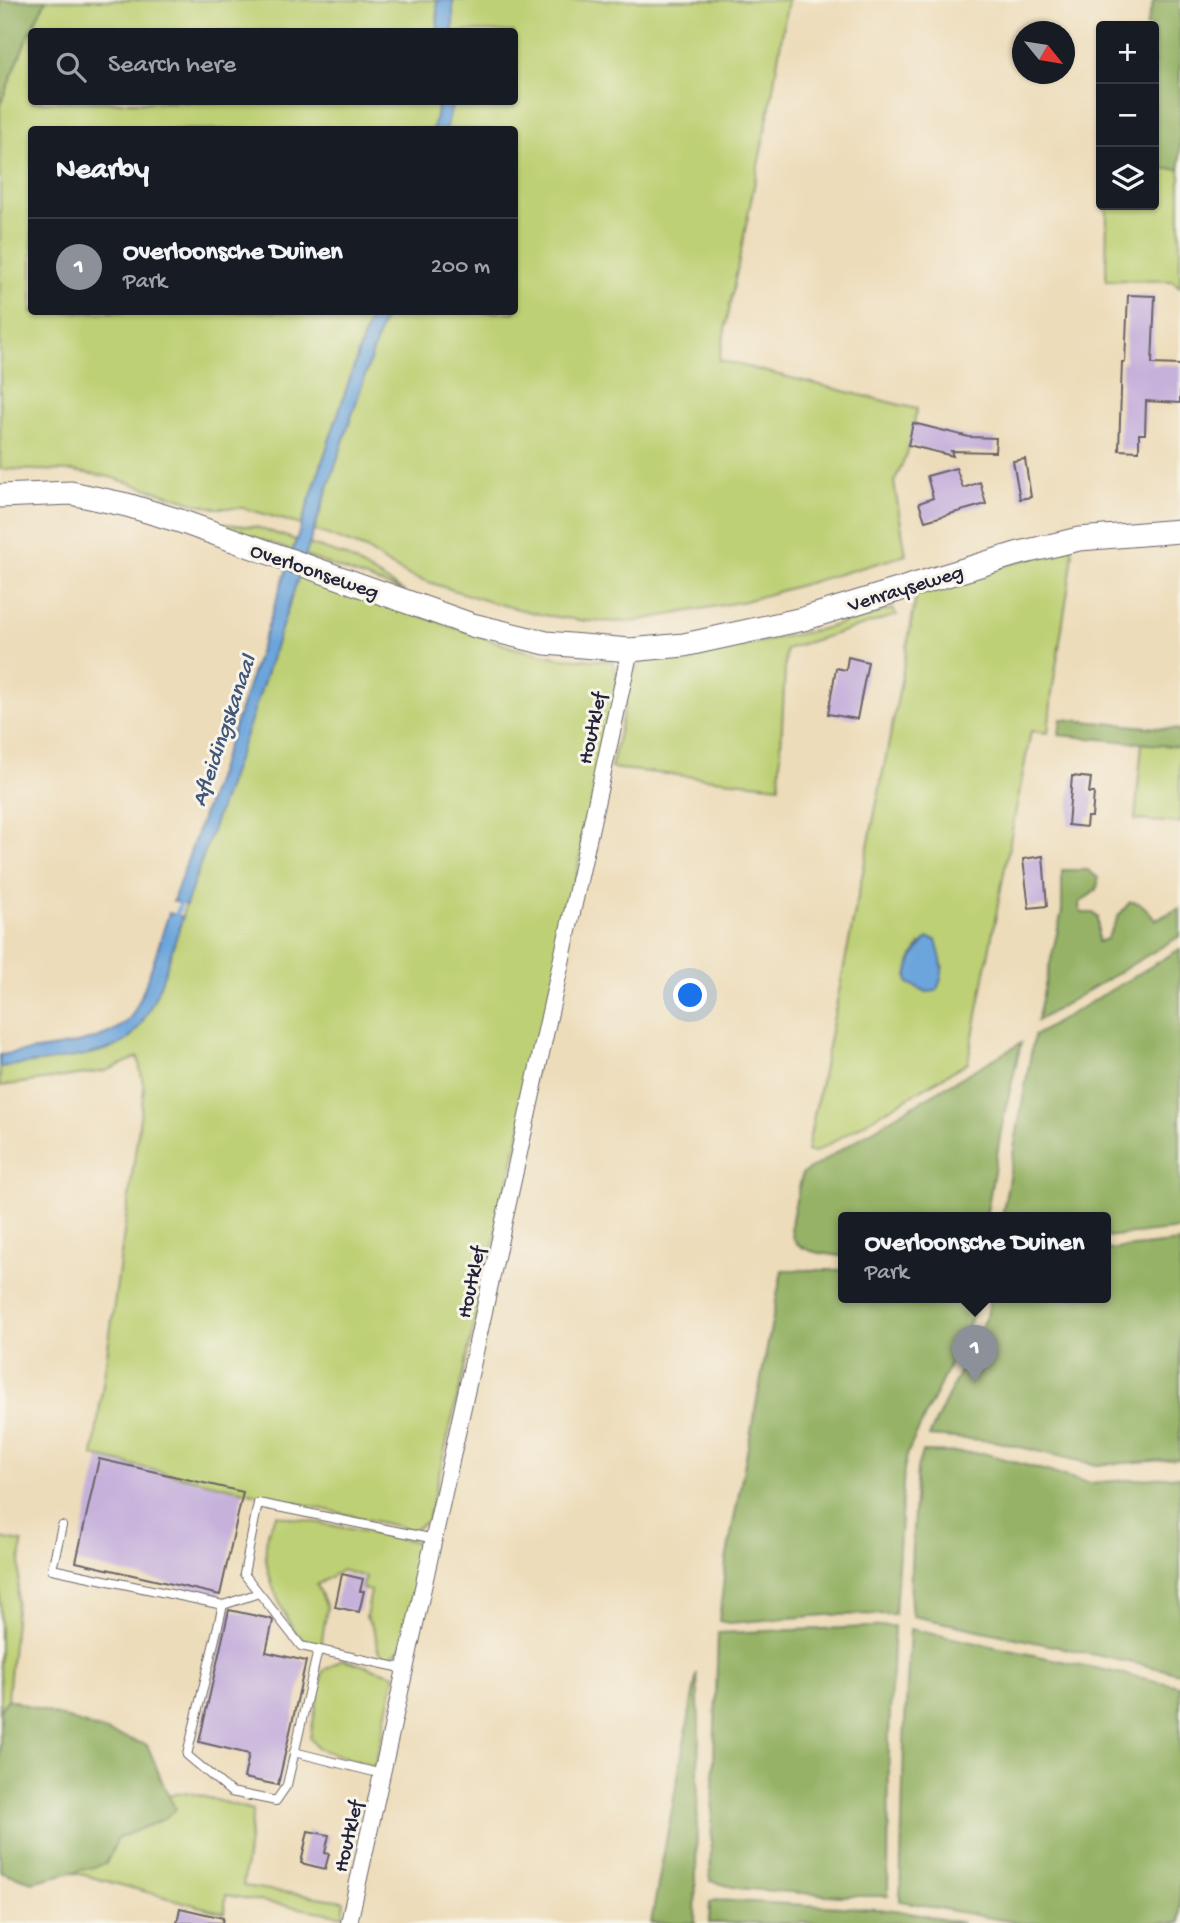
<!DOCTYPE html>
<html lang="en">
<head>
<meta charset="utf-8">
<style>
	:root { --surface:#171b24; --page:#20242c; --text:#f1f3f6; --muted:#9ea1a6; --line:#363941; --accent:#8c9099 }
	body { margin:0; font-family:"Gochi Hand",sans-serif; background:var(--page); color:var(--text) }
	.controls { position:absolute; right:21px; top:21px; display:grid; overflow:hidden; border-radius:7px; box-shadow:0 2px 5px #0004 }
	.controls button { width:63px; height:63px; display:grid; place-items:center; padding:0; border:0; border-bottom:2px solid var(--line); background:var(--surface); color:var(--text); font:35px sans-serif }
	.compass { position:absolute; left:1012px; top:21px; width:63px; height:63px; border-radius:50%; background:var(--surface); box-shadow:0 2px 5px #0004; rotate:120deg }
	.you { position:absolute; left:691px; top:996px; width:24px; height:24px; margin:-18px; border:5px solid #fff; border-radius:50%; background:#1a73e8; box-shadow:0 0 0 10px #1a73e833 }
	.badge { display:grid; place-items:center; width:46px; height:46px; border-radius:50%; background:var(--accent); color:#fff; font-size:23px; font-weight:700 }
	.pin { position:absolute; translate:-50% -58px; filter:drop-shadow(0 2px 4px #0008) }
	.pin::after { content:''; position:absolute; top:37px; width:24px; height:21px; background:inherit; clip-path:polygon(0 0,100% 0,50% 100%) }
	.popup { position:absolute; left:838px; top:1212px; width:273px; height:91px; box-sizing:border-box; display:grid; place-content:center; border-radius:7px; background:var(--surface); filter:drop-shadow(0 2px 5px #0005); font-size:23px; white-space:nowrap; color:var(--muted) }
	.popup b { font-size:26px; color:var(--text) }
	.popup::after { content:''; position:absolute; left:50%; top:100%; margin-left:-14px; border:14px solid transparent; border-top-color:var(--surface) }
	.list { margin:0; padding:0; list-style:none }
	h2 { display:flex; justify-content:space-between; align-items:center; height:91px; margin:0; padding:0 28px; font-size:30px }
	h2 small { font-size:23px; font-weight:400; color:var(--muted) }
	.list li { display:grid; grid-template-columns:46px 1fr auto; gap:21px; align-items:center; box-sizing:border-box; height:98px; padding:0 28px; border-top:2px solid var(--line) }
	.list b { display:block; font-size:26px; white-space:nowrap }
	.list p { margin:0; font-size:23px; white-space:nowrap; color:var(--muted) }
	.list em { font-size:23px; font-style:normal; color:var(--muted) }
	.icon { flex:none; width:38px; height:38px; fill:none; stroke:currentColor; stroke-width:2; stroke-linecap:round; stroke-linejoin:round }
	.map { position:relative; flex:none; width:1180px; height:1923px; overflow:hidden }
	.search { position:absolute; background:var(--surface); box-shadow:0 2px 5px #0004; left:28px; top:28px; width:490px; height:77px; display:flex; align-items:center; gap:18px; box-sizing:border-box; padding:0 24px; border-radius:7px; color:var(--muted); font-size:26px }
	.panel { position:absolute; background:var(--surface); box-shadow:0 2px 5px #0004; left:28px; top:126px; width:490px; height:189px; border-radius:7px }
	.map>svg:first-child { display:block }
	.green { fill:#bed074; stroke:#707958; stroke-width:2; fill-rule:evenodd }
	.forest { fill:#96b266; stroke:#5c6a50; stroke-width:2 }
	.water { fill:#6ca5db; stroke:#47648b; stroke-width:2 }
	.lines { fill:none; stroke-linecap:round; stroke-linejoin:round }
	.stream { stroke:#6ca5db; stroke-width:4.5 }
	.building { fill:#c6b1db }
	.lane-casing { stroke:#696367; stroke-width:10 }
	.street-casing { stroke:#696367; stroke-width:18 }
	.secondary-casing { stroke:#696367; stroke-width:25 }
	.lane { stroke:#fff; stroke-width:8 }
	.street { stroke:#fff; stroke-width:16 }
	.secondary { stroke:#fff; stroke-width:23 }
	.labels { text-anchor:middle; stroke-width:6; stroke-linejoin:round; paint-order:stroke }
	.street-label { font-size:21px; fill:#22223b; stroke:#f7f3e8 }
	.water-label { font-size:23px; font-style:italic; fill:#40567b; stroke:#f7f3e8 }
</style>
</head>
<body>
<div class="map">
<svg width="1180" height="1923" viewBox="0 0 1180 1923">
	<rect width="100%" height="100%" fill="#f7f3e8"/>
	<filter id="ink" filterUnits="userSpaceOnUse"><feTurbulence type="fractalNoise" baseFrequency=".0143" numOctaves="2"/><feDisplacementMap in="SourceGraphic" scale="14" xChannelSelector="R" yChannelSelector="G"/><feConvolveMatrix kernelMatrix="1 2 1 2 8 2 1 2 1" color-interpolation-filters="sRGB"/></filter>
	<filter id="wash" filterUnits="userSpaceOnUse"><feTurbulence type="fractalNoise" baseFrequency=".00686" numOctaves="4" result="noise"/><feDisplacementMap in="SourceGraphic" scale="28" xChannelSelector="R" yChannelSelector="G"/><feGaussianBlur stdDeviation="1.57" result="paint"/><feColorMatrix in="noise" values="0 0 0 0 0 0 0 0 0 0 0 0 0 0 0 0 0 1.4 0 .05"/><feComposite in="paint" operator="in"/></filter>
	<g filter="url(#wash)">
		<rect width="100%" height="100%" fill="#eddcb9"/>
		<!-- green -->
		<path class="green" d="M46 0H437L438 31 32 32V102H439L433 129 32 130V312H372L301 525 244 508H215L198 504 110 477 73 471 0 469V105L29 33Z
			M453 0H788L770 106 719 360 917 409 907 454 894 482 906 555 745 601 630 622 586 621 543 615 490 602 410 576 388 564 366 549 314 530 386 312H514V130L446 129 453 102H514V32L453 31Z
			M1180 0V287L1172 281 1106 280 1107 205H1154V45Z
			M217 523 256 527 296 540 292 551Z
			M309 544 345 556 405 592 305 556Z
			M1071 546 1073 553 1071 570 1052 693 1048 733 1031 731 968 1062 814 1153 807 1151 898 697 917 591ZM920 944 939 956 943 967 927 992 919 988 907 976 911 960Z
			M299 574 514 648 560 658 612 661 618 678 540 1047 428 1521 413 1530 93 1456 144 1089 138 1057 106 1071 0 1086V1067L23 1064 139 1026 155 994Z
			M892 609 897 615 786 649 779 786 611 768 632 673 638 665 650 658 751 644 822 629Z
			M1142 743 1180 747V823L1135 820Z
			M277 1515 413 1541 420 1545 424 1553 407 1632 400 1649 390 1657 383 1656 378 1650 375 1632 366 1617 371 1591 362 1589 366 1577 342 1570 317 1585 327 1607 321 1647C315 1645 306 1642 301 1638 293 1631 287 1619 283 1610 268 1580 256 1544 277 1515Z
			M0 1538 22 1542 8 1699 0 1710Z
			M342 1659 395 1675 375 1767 319 1749 310 1738 323 1671Z
			M186 1792 253 1810 243 1886 344 1901V1916L226 1895 224 1913 69 1871 105 1864 118 1838 164 1819 167 1796Z"/>
		<!-- forest -->
		<path class="forest" d="M0 0H46L29 33 0 105Z
			M1154 0H1180V169H1154V26H1146Z
			M1061 719 1180 730V747L1059 735Z
			M1062 870H1088L1098 878C1100 894 1087 894 1079 904L1080 911 1083 913H1093L1098 917V942L1107 939 1119 915 1130 902C1143 901 1148 911 1155 920L1180 908V936L1037 1021 1062 911Z
			M1180 949V1229L1106 1237V1217H1002L1034 1036Z
			M1021 1043 1003 1120 986 1217H844V1256C772 1251 791 1230 802 1174L897 1115Z
			M1180 1242V1459L1097 1465 994 1441 929 1436 988 1312 990 1297H1106V1250Z
			M782 1270H844V1297H979L977 1307 908 1452 904 1469 895 1614 826 1615 729 1623 719 1621 726 1561Z
			M922 1452 983 1453 1089 1483 1180 1476V1673L913 1616C906 1604 916 1490 917 1468Z
			M894 1626 889 1734 888 1896H841L737 1888 710 1881 718 1633Z
			M910 1629 1180 1686V1923H1018L900 1901 904 1742Z
			M697 1673 699 1724 695 1923H651Z
			M8 1699 147 1745C157 1766 163 1790 176 1809L164 1819 118 1838 106 1864 32 1882 0 1871V1710Z
			M717 1900 894 1910 963 1923H709L710 1902Z"/>
		<!-- water -->
		<path class="water" d="M437 0H453V31H438Z
			M439 102H453L446 129H433Z
			M372 312H386L251 720 186 905 173 901 238 716Z
			M169 913 183 917C170 953 156 1015 127 1040 106 1057 29 1063 0 1067V1055C34 1049 105 1046 129 1019 143 1002 161 937 169 913Z
			M928 938 936 940C941 961 947 971 936 991L927 992 908 983C906 966 916 949 928 938Z"/>
		<g class="lines">
			<!-- stream -->
			<path class="stream" d="M175 918 182 900"/>
		</g>
		<g id="blocks">
			<!-- building -->
			<path class="building" d="M1128 295 1155 296 1152 364 1180 365V403L1146 401 1145 434H1139V451L1119 450 1122 362H1125Z
				M913 423 969 437 996 438 995 452 951 451 953 456 908 445Z
				M1025 459 1031 497 1020 499 1013 461Z
				M956 468 963 488 980 482 986 504 925 521 919 503 933 498 927 476Z
				M848 657 868 662 857 719 828 714 836 668 846 670Z
				M1072 776 1091 778 1089 793H1094L1092 817H1087L1086 827 1068 825Z
				M1043 856 1047 906 1029 908 1023 859Z
				M99 1459 243 1492 220 1595 76 1562Z
				M342 1574 363 1579 360 1591H364L359 1612 335 1607Z
				M229 1610 271 1619 273 1621 266 1652 306 1661 278 1785 244 1778 249 1754 199 1742Z
				M308 1831 329 1835 325 1853 329 1854 325 1869 301 1863Z
				M180 1908 223 1918 222 1923H177Z"/>
		</g>
	</g>
	<g filter="url(#ink)">
		<use href="#blocks" fill-opacity="0" stroke="#696367" stroke-width="2"/>
		<g class="lines">
			<defs>
				<path id="lane" d="M62 1526 52 1569 223 1605 259 1593
					M223 1605 187 1755 231 1792 276 1801 287 1785 318 1650
					M406 1669 301 1646 244 1574 258 1503 435 1539
					M294 1752 382 1774"/>
				<path id="street" d="M349 1923 630 650"/>
				<path id="secondary" d="M0 496 71 493 127 505 180 521 472 625 546 643 630 650 684 645 803 619 1016 554 1079 539 1180 531"/>
			</defs>
			<!-- lane casing -->
			<use href="#lane" class="lane-casing"/>
			<!-- street casing -->
			<use href="#street" class="street-casing"/>
			<!-- secondary casing -->
			<use href="#secondary" class="secondary-casing"/>
			<!-- lane -->
			<use href="#lane" class="lane"/>
			<!-- street -->
			<use href="#street" class="street"/>
			<!-- secondary -->
			<use href="#secondary" class="secondary"/>
		</g>
	</g>
	<g class="labels">
		<!-- street labels -->
		<g class="street-label">
			<text transform="translate(315 570) rotate(19)" y="7">Overloonseweg</text>
			<text transform="translate(905 587) rotate(-17)" y="7">Venrayseweg</text>
			<text transform="translate(591 728) rotate(-78)" y="7">Houtklef</text>
			<text transform="translate(470 1282) rotate(-78)" y="7">Houtklef</text>
			<text transform="translate(347 1836) rotate(-77)" y="7">Houtklef</text>
		</g>
		<!-- water labels -->
		<g class="water-label">
			<text transform="translate(222 730) rotate(-71)" y="8">Afleidingskanaal</text>
		</g>
	</g>
</svg>
<div class="controls">
<button>+</button>
<button>−</button>
<button><svg class="icon" aria-label="layers" viewBox="0 0 24 24"><path d="M12 4l9 5-9 5-9-5zM3 14l9 5 9-5"/></svg></button>
</div>
<svg class="compass" viewBox="-18 -18 36 36"><path d="M0-13l5 13h-10z" fill="#e53935"/><path d="M0 13l5-13h-10z" fill="#9ea1a6"/></svg>
<div class="you"></div>
<div class="pin badge" style="left:975px;top:1383px">1</div>
<div class="popup"><b>Overloonsche Duinen</b>Park</div>
<div class="search"><svg class="icon" aria-label="search" viewBox="0 0 24 24"><circle cx="10" cy="10" r="6"/><path d="M15 15l6 6"/></svg>Search here</div>
<section class="panel">
<h2>Nearby<small></small></h2>
<ul class="list">
<li><span class="badge">1</span><div><b>Overloonsche Duinen</b><p>Park</p></div><em>200 m</em></li>
</ul>
</section>
</div>
</body>
</html>
